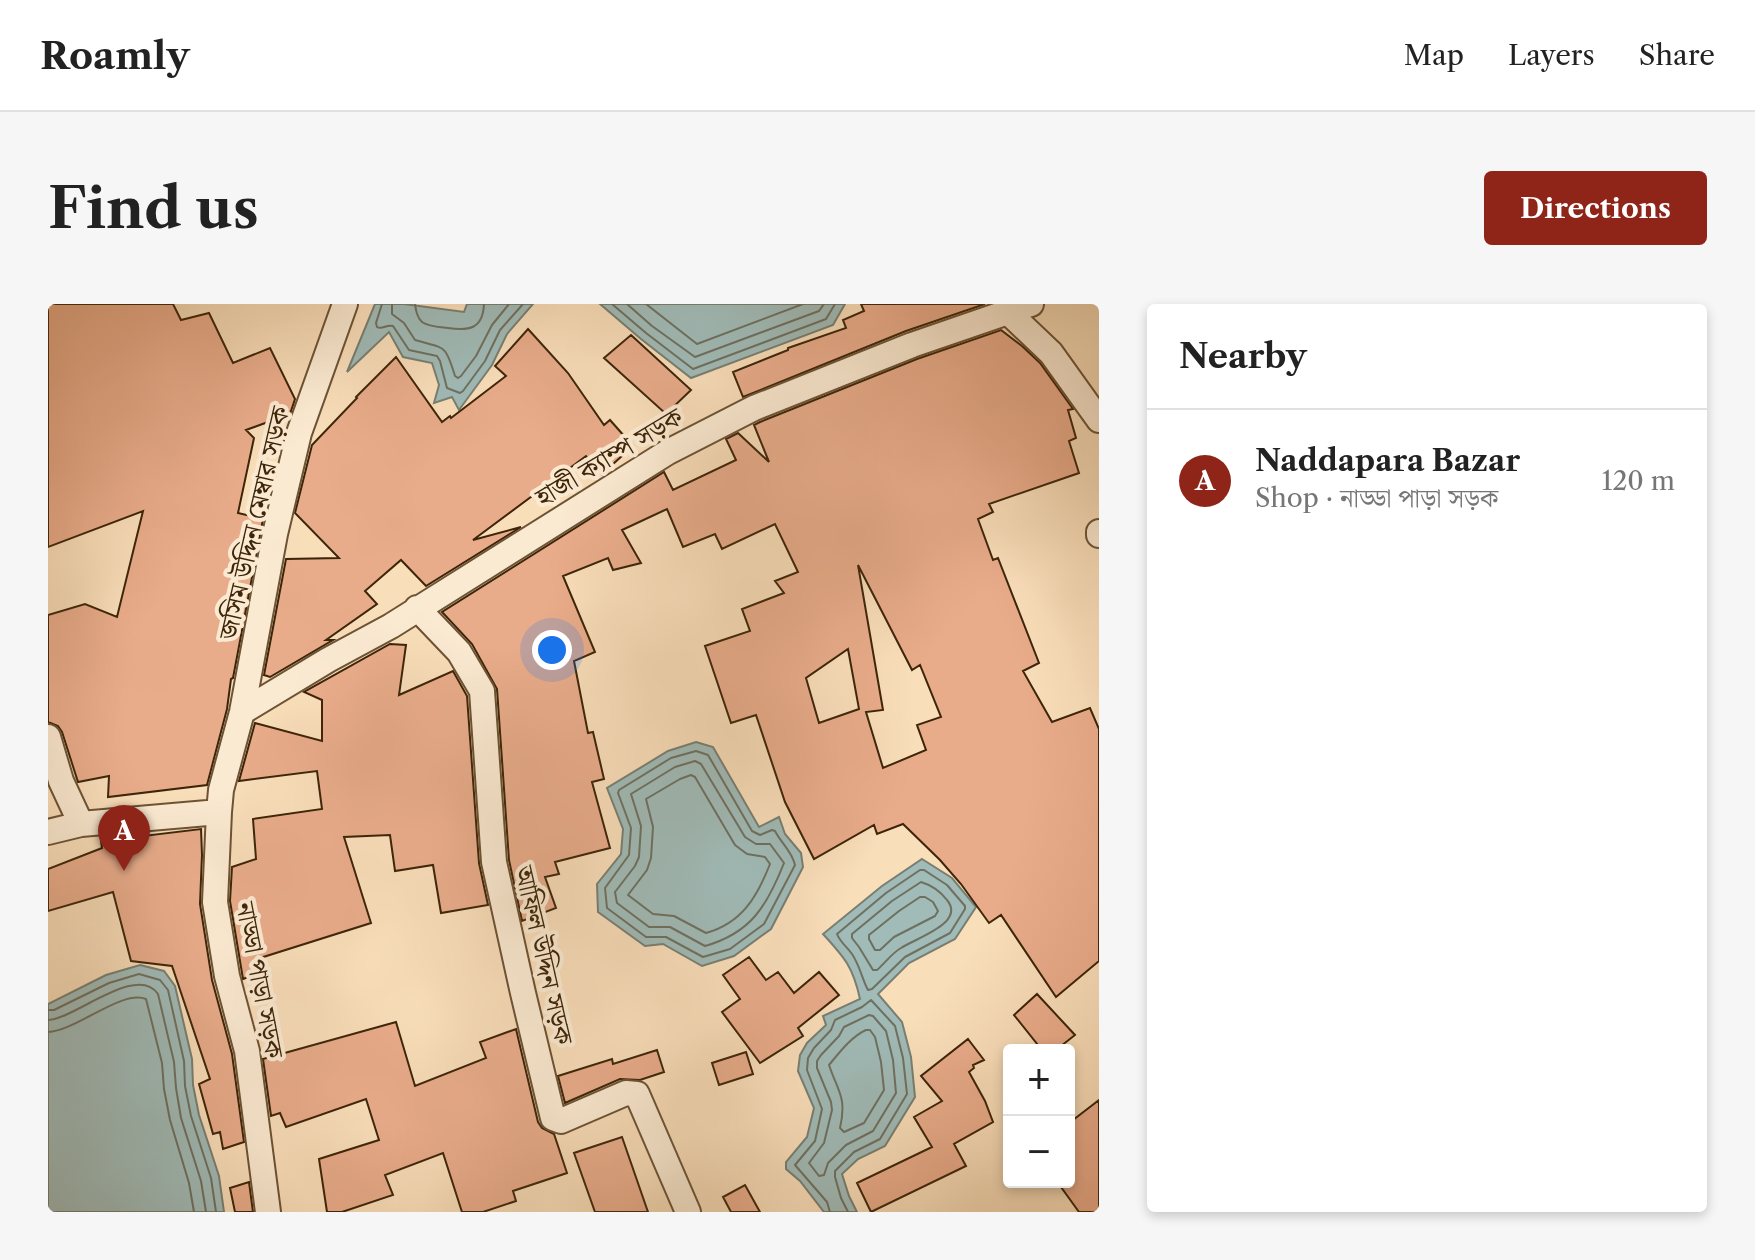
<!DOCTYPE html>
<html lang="en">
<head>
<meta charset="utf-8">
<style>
	:root { --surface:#fff; --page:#f6f6f6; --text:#222; --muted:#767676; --line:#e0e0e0; --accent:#8f2418 }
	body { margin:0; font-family:"Libre Caslon Text","Noto Serif Bengali",serif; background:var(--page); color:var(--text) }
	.controls { position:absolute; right:24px; bottom:24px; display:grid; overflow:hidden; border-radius:8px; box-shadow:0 4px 12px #0003 }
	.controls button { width:72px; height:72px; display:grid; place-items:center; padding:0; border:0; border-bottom:2px solid var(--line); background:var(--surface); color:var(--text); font:40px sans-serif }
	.you { position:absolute; left:504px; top:346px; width:28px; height:28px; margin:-20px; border:6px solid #fff; border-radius:50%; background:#1a73e8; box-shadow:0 0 0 12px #1a73e833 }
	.badge { display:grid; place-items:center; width:52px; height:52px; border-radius:50%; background:var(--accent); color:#fff; font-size:26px; font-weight:700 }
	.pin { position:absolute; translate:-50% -66px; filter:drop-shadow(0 2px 4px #0008) }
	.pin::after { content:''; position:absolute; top:42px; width:28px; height:24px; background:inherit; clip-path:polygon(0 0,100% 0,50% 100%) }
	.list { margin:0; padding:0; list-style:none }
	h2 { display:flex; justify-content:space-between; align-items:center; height:104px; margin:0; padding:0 32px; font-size:34px }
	h2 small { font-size:26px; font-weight:400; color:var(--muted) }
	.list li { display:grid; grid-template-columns:52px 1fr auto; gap:24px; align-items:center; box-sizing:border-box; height:144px; padding:0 32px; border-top:2px solid var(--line) }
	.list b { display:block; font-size:30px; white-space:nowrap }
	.list p { margin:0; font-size:26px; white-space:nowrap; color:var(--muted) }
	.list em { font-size:26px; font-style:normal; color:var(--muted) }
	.map { position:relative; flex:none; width:1051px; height:908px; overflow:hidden; border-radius:8px }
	header { display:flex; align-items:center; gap:48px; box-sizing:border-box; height:112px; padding:0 40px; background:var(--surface); border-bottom:2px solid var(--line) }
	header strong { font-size:38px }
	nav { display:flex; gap:44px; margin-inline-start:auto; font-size:28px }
	.intro { display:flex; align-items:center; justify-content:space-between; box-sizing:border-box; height:192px; padding:0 48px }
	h1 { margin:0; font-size:56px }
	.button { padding:20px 36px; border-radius:8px; background:var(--accent); color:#fff; font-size:28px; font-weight:700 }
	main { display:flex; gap:48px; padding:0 48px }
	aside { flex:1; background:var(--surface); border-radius:8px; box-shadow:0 4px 12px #0003 }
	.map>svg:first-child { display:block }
	.water { fill:#a0bbb8; stroke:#787f72; stroke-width:2 }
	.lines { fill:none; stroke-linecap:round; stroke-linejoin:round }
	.shore { stroke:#6e7060; stroke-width:2 }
	.building { fill:#e9ac8b; stroke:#3d2509; stroke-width:2; fill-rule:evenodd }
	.street-casing { stroke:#6c5335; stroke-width:28 }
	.street { stroke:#fbead2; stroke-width:24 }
	.labels { text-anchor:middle; stroke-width:8; stroke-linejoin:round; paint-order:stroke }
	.street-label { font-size:26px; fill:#3d2509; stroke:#fbead2 }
</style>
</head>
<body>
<header>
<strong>Roamly</strong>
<nav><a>Map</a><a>Layers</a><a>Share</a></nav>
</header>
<div class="intro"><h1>Find us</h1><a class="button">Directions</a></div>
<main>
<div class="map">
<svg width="1051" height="908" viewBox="0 0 1051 908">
	<rect width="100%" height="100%" fill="#f9deba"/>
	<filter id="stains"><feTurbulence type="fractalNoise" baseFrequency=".0025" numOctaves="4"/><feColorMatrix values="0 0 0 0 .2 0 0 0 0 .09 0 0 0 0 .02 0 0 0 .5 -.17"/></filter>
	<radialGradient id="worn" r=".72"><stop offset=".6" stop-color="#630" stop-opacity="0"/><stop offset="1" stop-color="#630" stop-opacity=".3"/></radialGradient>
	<!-- water -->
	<path class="water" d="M327 0H356L416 8 419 0H485L459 30 444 61 411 106 404 93 386 99 391 81 384 59 355 53 341 28 299 68Z
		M552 0H797L785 21 643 74 593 35Z
		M648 438 665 443 711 523 731 513 737 530 753 549 755 563 723 625 686 652 654 662 615 640 597 642 550 608 549 580 573 550 575 525 559 484 620 447Z
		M874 555 904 574 928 603 907 635 861 659 830 690 854 718 863 753 867 793 837 842 810 855 794 870 801 892 809 908H776L752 877 738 865V858L759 833 766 804 750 767 752 751 759 739 778 721 775 712 812 695C805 663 797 654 775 630L834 582Z
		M92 661 116 667 127 682 144 755 145 781 151 811 171 872 176 908H0V700L58 671Z"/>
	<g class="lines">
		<!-- shore -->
		<path class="shore" d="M334 0 328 19 329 23C334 26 339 20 345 22L361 46 389 52 392 57 399 84 412 89 415 87 437 57 452 26 475 0
			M344 0V10L356 19 367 36C397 45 397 39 407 72L410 74 413 72 428 52 444 21 461 0
			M367 0C368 7 369 13 374 18 381 23 391 23 400 24 421 27 435 25 436 0
			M564 0 598 29 645 65 778 15 787 0
			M579 0 604 22 647 53 771 7 776 0
			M598 0 649 40 755 0
			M648 447 660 451 704 527 712 531 724 526 727 527C733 539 744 547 747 561L716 620 682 645 655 653 618 633H598L559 604 557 584 581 551 583 524 570 489 571 486 623 454Z
			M647 457 653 460 697 533 708 540H722L736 559C719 602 703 629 657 642L622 623H601L569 599 567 588 587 562 591 553 593 522 583 490 627 463Z
			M643 471 647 473 687 541 699 550 717 553 722 560C709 593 694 619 658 629L626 612 605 610 580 591 599 566 603 554 605 523 598 495 632 475Z
			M872 566H876L899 581 917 602V605L902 629 857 653 824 685 820 686C814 675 812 662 804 650 799 643 792 638 789 630L838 589Z
			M873 578C883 581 892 587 899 596 918 619 868 634 853 644 844 649 837 659 829 666H825L811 643 804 634V630L844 597Z
			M872 593H877L885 598 890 607 887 612 846 633 832 646H827L821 635V631L851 607Z
			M0 706H6L61 679 91 670 112 676 120 686 136 757 137 782 143 812 163 874 168 908
			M821 711 825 712 838 727 845 756 848 789 825 827 798 841 780 859 776 871 771 872 761 859 776 839 784 806 783 798 769 764V757L773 751 791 732 796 723Z
			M0 716C27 715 89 659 110 690L126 758 128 784 133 814 153 877 158 908
			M818 726H822L827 733 833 758 836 786 816 819 796 828 792 824C799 793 790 788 781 761 791 749 804 732 818 726Z
			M0 728C28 727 74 685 98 695L114 759 116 785 122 816 141 879 146 908
			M782 908 779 898 747 861 767 837 774 805 759 766 760 754 766 744 783 726 787 716 814 703 823 696 847 722 855 754 859 790 832 835 806 848 787 867V873L793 894 800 908"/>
	</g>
	<!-- building -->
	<path class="building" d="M0 0H125L133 16 161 9 185 59 222 44 247 95 242 110 198 126 206 134 190 209 215 215 185 374 183 375 179 405 159 481 60 493 61 472 30 478 14 428 10 422 0 418V311L37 300 69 313 95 207 0 243Z
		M813 0H937L858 27 695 93 685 68 740 46V44L798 24 795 16 816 7Z
		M480 25 520 69 556 121 562 116 585 142 554 170 538 152 425 236 473 223 378 282 353 256 317 287 329 300 278 336H285L222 373 216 371 238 255 291 254 247 209 264 141 309 94 308 93 348 53 394 118 402 112 403 114 458 72 447 62Z
		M953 26 974 42 992 59 1025 105 1020 106 1028 134 1021 137 1031 169 941 200 945 208 930 215 945 256 950 254 991 359 975 367 1004 418 1042 404 1051 425V657L1008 693 953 611 941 619 913 580 892 556 855 520 829 530 826 521 766 555 737 498 708 411 683 419 657 342 702 327 694 305 736 289 727 277 750 268 727 220 674 245 667 230 635 243 619 205 574 226 593 259 565 266 560 254 515 272 547 348 526 357 540 429 545 428 556 475 544 478 562 544 507 558 511 570 497 573 508 604 474 617 461 556 449 385 424 340 394 308 616 168 625 186 688 156 678 135 690 129 721 158 706 121 712 118 869 55ZM810 261 864 366 872 361 893 413 869 421 878 446 835 464 818 408 835 406ZM800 345 811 405 771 419 758 374Z
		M583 31 643 86 618 110 556 54Z
		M342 340 358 341 351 391 405 367 419 392 431 559 440 601 393 609 385 561 347 567 342 531 296 533 323 619 209 655 213 668 195 675 182 597 184 563 208 555 205 515 274 505 269 467 191 477 207 419 274 437V396L256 388Z
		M153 525 154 551 152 600 164 676 184 750 196 838 175 845 172 828 165 830 151 780 162 775 124 662 83 657 65 588 0 607V565L54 544 53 537Z
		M701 653 718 676 730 668 746 689 771 668 791 691 750 724 755 732 712 759 674 708 692 695 675 671Z
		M989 690 1027 731 1008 746H994L966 711Z
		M348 718 367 782 438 754 432 738 468 725 490 818 494 824 506 830 519 869 465 887 468 897 435 908H414L395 849 337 871 345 891 294 908H279L271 855 331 836 318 795 238 823 232 809 223 812 215 755Z
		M920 735 936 756 925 761 926 764 921 768 937 797 945 818 906 840 918 862 823 908 809 879 884 843 866 813 894 797 873 772Z
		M609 746 616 768 592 776 572 775 517 799 510 772 564 755 565 760Z
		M698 748 705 770 671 781 664 759Z
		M1051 796V908H1031L1013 883 1021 878V822L1026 818 1025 816Z
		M574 833 600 908H547L526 849Z
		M201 878 205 908H187L182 884Z
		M697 881 712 908H683L675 893Z"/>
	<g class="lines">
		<defs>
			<path id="street" d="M961 9 1003 49 1051 116
				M1051 228V231
				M369 304 411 348 434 387 446 558 475 689 505 814 513 817 578 789 589 790 640 908
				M194 408 280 356 343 322 620 148 706 104 864 41 983 0
				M0 433 13 477 33 520
				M0 528 33 520 171 508
				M220 908 199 747 179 672 167 598 171 508 173 486 194 408 227 230 251 129 297 0"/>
		</defs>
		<!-- street casing -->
		<use href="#street" class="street-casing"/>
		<!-- street -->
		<use href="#street" class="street"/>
	</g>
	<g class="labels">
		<!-- street labels -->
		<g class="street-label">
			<text transform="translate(561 153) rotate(-31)" y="9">হাজী ক্যাম্প সড়ক</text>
			<text transform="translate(206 219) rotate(-77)" y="9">জসিম উদ্দিন মেম্বার সড়ক</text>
			<text transform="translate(496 651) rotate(77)" y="9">আফিল উদ্দিন সড়ক</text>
			<text transform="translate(212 676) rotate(79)" y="9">নাড্ডা পাড়া সড়ক</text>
		</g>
	</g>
	<rect width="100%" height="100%" filter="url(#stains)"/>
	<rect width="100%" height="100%" fill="url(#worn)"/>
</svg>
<div class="controls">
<button>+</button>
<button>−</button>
</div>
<div class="you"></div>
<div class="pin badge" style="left:76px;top:567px">A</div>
</div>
<aside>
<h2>Nearby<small></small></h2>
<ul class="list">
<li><span class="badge">A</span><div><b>Naddapara Bazar</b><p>Shop · নাড্ডা পাড়া সড়ক</p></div><em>120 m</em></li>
</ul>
</aside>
</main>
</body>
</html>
